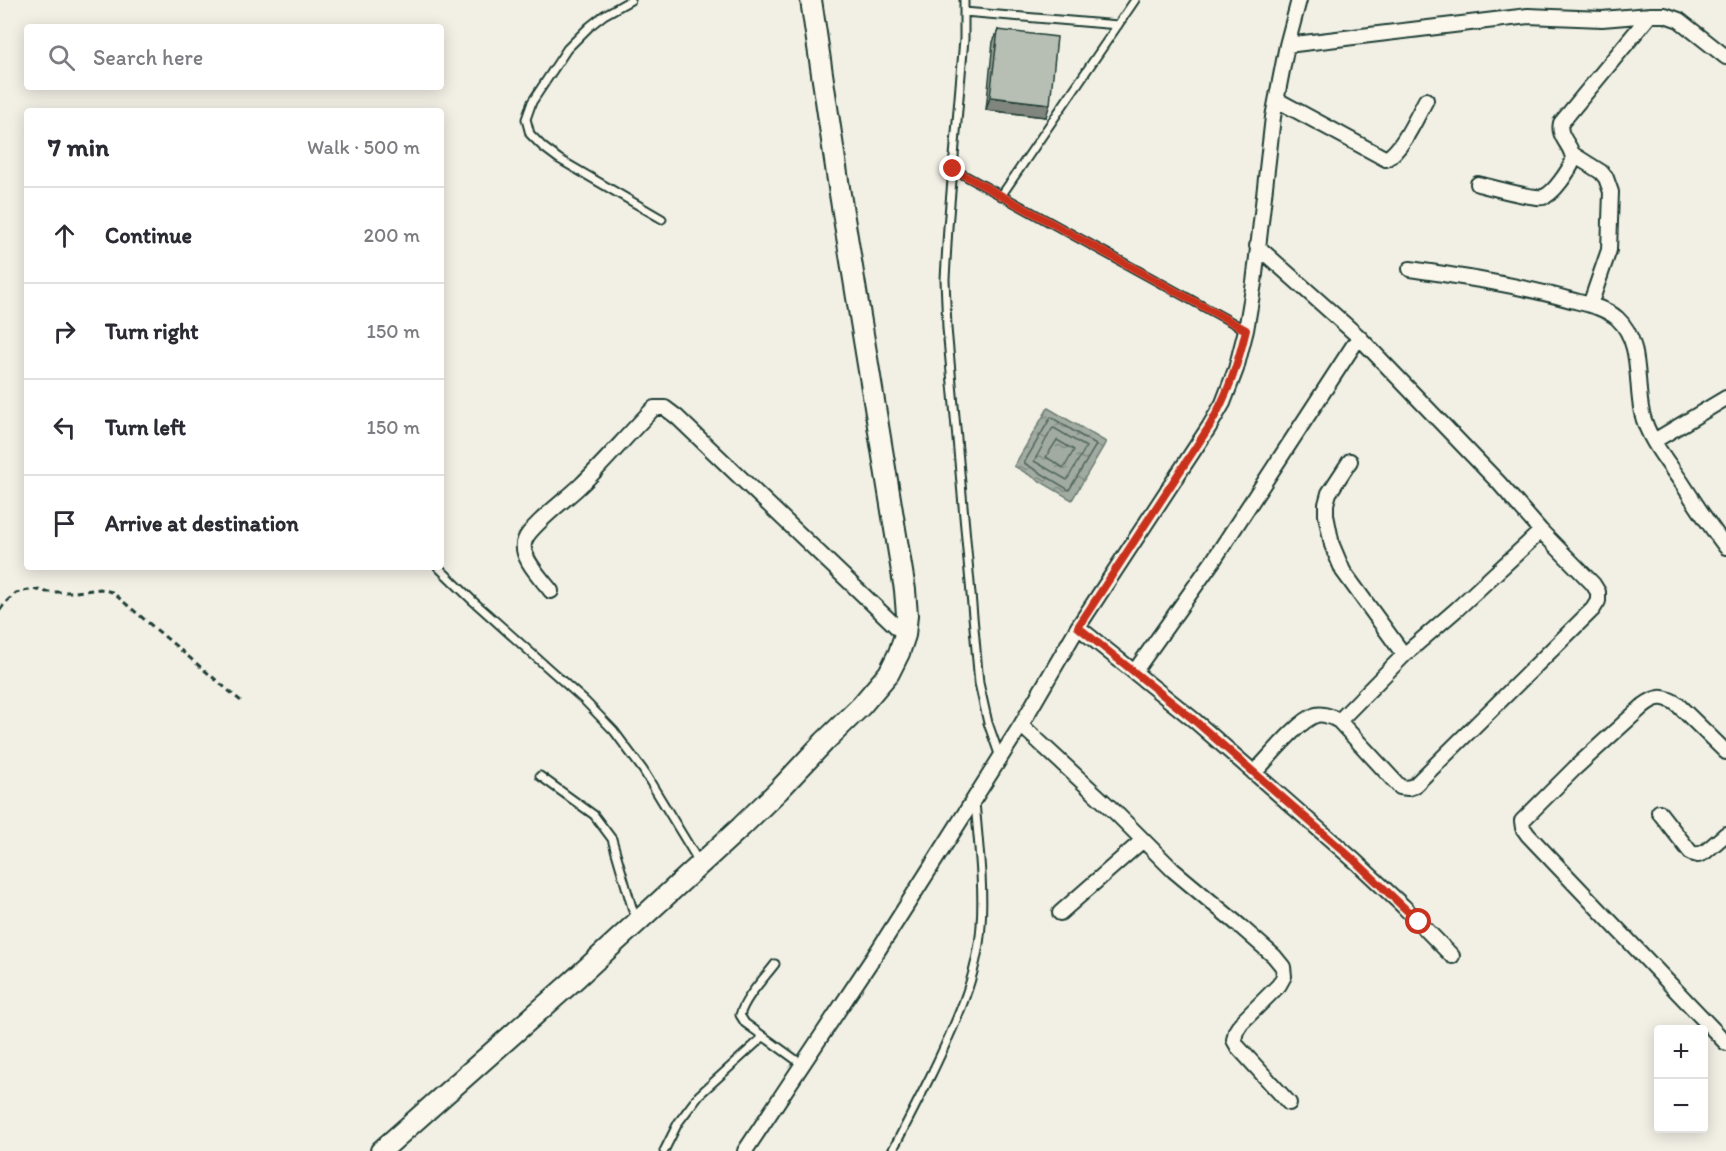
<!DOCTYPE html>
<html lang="en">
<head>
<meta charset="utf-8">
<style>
	:root { --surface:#fff; --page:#f7f7f7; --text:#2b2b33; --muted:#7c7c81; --line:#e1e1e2 }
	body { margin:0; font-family:Itim,sans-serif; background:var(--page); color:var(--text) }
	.controls { position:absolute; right:18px; bottom:18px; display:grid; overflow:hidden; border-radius:6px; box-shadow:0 3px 15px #0003 }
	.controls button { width:54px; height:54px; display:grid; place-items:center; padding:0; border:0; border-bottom:2px solid var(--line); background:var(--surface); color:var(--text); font:30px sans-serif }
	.stop { position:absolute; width:18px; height:18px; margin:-14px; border:4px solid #c8321e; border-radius:50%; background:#fff }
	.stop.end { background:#c8321e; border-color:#fff; box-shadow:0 2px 6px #0008 }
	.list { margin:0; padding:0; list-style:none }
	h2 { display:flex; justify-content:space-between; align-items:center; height:78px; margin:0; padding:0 24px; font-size:26px }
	h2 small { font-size:20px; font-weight:400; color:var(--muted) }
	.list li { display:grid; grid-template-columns:39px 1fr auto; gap:18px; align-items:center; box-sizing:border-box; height:96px; padding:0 24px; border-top:2px solid var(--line) }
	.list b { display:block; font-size:22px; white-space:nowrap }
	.list em { font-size:20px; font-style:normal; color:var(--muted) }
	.icon { flex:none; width:33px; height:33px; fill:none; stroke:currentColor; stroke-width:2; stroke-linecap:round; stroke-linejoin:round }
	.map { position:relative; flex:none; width:1726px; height:1151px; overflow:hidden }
	.search { position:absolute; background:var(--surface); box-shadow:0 3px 15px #0003; left:24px; top:24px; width:420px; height:66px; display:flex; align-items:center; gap:15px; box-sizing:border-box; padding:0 21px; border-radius:6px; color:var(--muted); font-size:22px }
	.panel { position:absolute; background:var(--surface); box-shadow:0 3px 15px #0003; left:24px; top:108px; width:420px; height:462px; border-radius:6px }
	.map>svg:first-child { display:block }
	.water { fill:url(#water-ripples); stroke:#6e7f75; stroke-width:1.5 }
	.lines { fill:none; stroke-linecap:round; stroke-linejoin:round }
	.shore { stroke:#536960; stroke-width:1.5 }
	.lane-casing { stroke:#1f3d34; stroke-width:11 }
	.street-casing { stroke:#1f3d34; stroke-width:18 }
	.secondary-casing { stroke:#1f3d34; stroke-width:24 }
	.path { stroke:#1f3d34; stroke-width:3; stroke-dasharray:6 4.5; stroke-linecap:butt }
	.lane { stroke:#fbf7ec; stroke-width:7 }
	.street { stroke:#fbf7ec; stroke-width:14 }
	.secondary { stroke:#fbf7ec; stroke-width:20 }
	.wall { fill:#9da39a; stroke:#1f3d34; stroke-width:1.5 }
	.shaded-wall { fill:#80857d; stroke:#1f3d34; stroke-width:1.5 }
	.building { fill:#b7beb3; stroke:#1f3d34; stroke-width:1.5 }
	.route { stroke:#c8321e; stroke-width:8 }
</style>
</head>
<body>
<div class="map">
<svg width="1726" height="1151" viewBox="0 0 1726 1151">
	<defs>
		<pattern id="water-ripples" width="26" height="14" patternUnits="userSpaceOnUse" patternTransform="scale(1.5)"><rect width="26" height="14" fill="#a2aba1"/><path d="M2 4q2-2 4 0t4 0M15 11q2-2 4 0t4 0" fill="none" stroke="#838c84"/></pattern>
	</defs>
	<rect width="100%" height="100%" fill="#f2f0e5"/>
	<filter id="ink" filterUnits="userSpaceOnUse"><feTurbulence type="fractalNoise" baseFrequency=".0167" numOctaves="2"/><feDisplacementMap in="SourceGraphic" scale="12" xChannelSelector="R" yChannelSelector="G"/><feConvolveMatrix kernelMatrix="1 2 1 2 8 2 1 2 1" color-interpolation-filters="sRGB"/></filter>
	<g filter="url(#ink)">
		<!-- water -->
		<path class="water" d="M1048 408 1106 442 1072 500 1014 466Z"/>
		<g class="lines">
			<!-- shore -->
			<path class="shore" d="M1051 417 1096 445 1069 490 1024 463Z
				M1054 428 1086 447 1067 480 1034 461 1052 429Z
				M1057 440 1074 450 1064 468 1046 457Z"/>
			<defs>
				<path id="lane" d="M631 0 604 15 590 26 567 49 532 102 526 119 530 134 543 147 559 159 662 219
					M964 0V39L948 227 945 279 947 328 979 683 988 723 1000 757
					M964 12 1118 25
					M953 169 1246 330
					M1001 196 1135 0
					M438 567 473 601 585 701 614 731 643 770 699 862
					M540 776 594 815 612 839 636 921
					M775 964C763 980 746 996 740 1015L745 1023 803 1065
					M664 1151 678 1123 699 1095 763 1037
					M892 1151C906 1125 919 1099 932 1073 954 1027 978 977 981 925 984 884 978 842 975 801"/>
				<path id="street" d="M1287 45 1528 16 1602 19 1650 15H1665L1679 20 1726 57
					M1277 100 1386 159C1403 149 1416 118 1426 100
					M1574 155 1601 172 1606 178 1611 192 1609 250 1590 305
					M1478 184C1491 187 1532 199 1543 197 1554 194 1569 170 1573 161 1574 146 1557 138 1561 123L1650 15
					M1410 269C1464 277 1518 285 1571 300 1586 304 1604 307 1617 318 1643 342 1635 382 1642 413 1648 439 1667 461 1682 483 1696 505 1710 526 1726 547
					M1654 441 1726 398
					M1350 461 1329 493 1326 504V515L1332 545 1343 571 1404 655
					M551 591C542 579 518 556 525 540 530 526 568 498 581 485 606 461 629 433 654 408H665L677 417 905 635
					M1078 627 1194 720 1355 861 1403 906 1452 956
					M1135 671 1213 561 1359 337
					M1339 721 1404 655 1457 609 1541 531
					M1021 725 1116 813 1173 870 1240 926 1274 956 1283 967 1284 976 1279 985 1241 1023 1236 1031 1234 1040 1238 1047 1289 1103
					M1726 752 1677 704C1663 695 1656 696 1643 706L1575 768 1522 821 1523 828 1528 835 1726 1043
					M1254 773C1268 759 1298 721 1316 715 1324 713 1332 717 1339 721L1400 787 1408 788 1414 786 1593 609 1598 601V592L1593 584 1541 531 1499 483 1359 337 1257 246
					M1659 812 1691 853 1698 855 1705 852 1726 834
					M1060 913 1143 840
					M745 1151 877 952 1021 725 1078 627 1209 427 1223 403 1236 369 1246 330 1254 283 1273 117 1287 45 1299 0"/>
				<path id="secondary" d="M381 1151 574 980 741 827 779 790 824 742 861 706 889 673 899 653 905 635 907 615 905 590 840 194 811 0"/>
			</defs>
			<!-- lane casing -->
			<use href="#lane" class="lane-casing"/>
			<!-- street casing -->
			<use href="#street" class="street-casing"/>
			<!-- secondary casing -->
			<use href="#secondary" class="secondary-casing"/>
			<!-- path -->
			<path class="path" d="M0 610 6 602 16 593 32 589 47 592H75L100 589 112 592 242 702"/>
			<!-- lane -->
			<use href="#lane" class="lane"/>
			<!-- street -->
			<use href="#street" class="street"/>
			<!-- secondary -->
			<use href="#secondary" class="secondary"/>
		</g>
		<!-- wall -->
		<path class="wall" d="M998 30 1046 117 986 110 993 42Z"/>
		<!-- shaded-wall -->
		<path class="shaded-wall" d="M990 97 1050 104 1046 117 986 110Z"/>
		<!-- building -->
		<path class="building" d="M998 30 1057 37 1050 104 990 97Z"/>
	</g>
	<g class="lines" filter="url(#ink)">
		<!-- route -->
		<path class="route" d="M953 169 1246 330C1237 367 1228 394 1209 427L1078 627 1194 720 1355 861 1419 922"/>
	</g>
</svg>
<div class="controls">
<button>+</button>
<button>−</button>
</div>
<div class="stop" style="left:1419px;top:922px"></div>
<div class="stop end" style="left:953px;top:169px"></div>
<div class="search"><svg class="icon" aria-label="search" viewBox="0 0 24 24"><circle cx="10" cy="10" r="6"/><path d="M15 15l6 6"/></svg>Search here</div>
<section class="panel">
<h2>7 min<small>Walk · 500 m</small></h2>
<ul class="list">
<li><svg class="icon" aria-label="ahead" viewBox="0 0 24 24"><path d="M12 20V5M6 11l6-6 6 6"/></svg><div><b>Continue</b></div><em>200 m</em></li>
<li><svg class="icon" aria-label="right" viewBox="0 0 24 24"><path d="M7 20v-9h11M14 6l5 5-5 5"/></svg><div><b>Turn right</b></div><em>150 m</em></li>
<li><svg class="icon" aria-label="left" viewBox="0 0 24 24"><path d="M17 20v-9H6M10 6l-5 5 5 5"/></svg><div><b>Turn left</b></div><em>150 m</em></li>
<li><svg class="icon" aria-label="arrive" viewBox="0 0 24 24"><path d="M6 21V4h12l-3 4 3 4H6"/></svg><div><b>Arrive at destination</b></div></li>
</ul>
</section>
</div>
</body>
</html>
